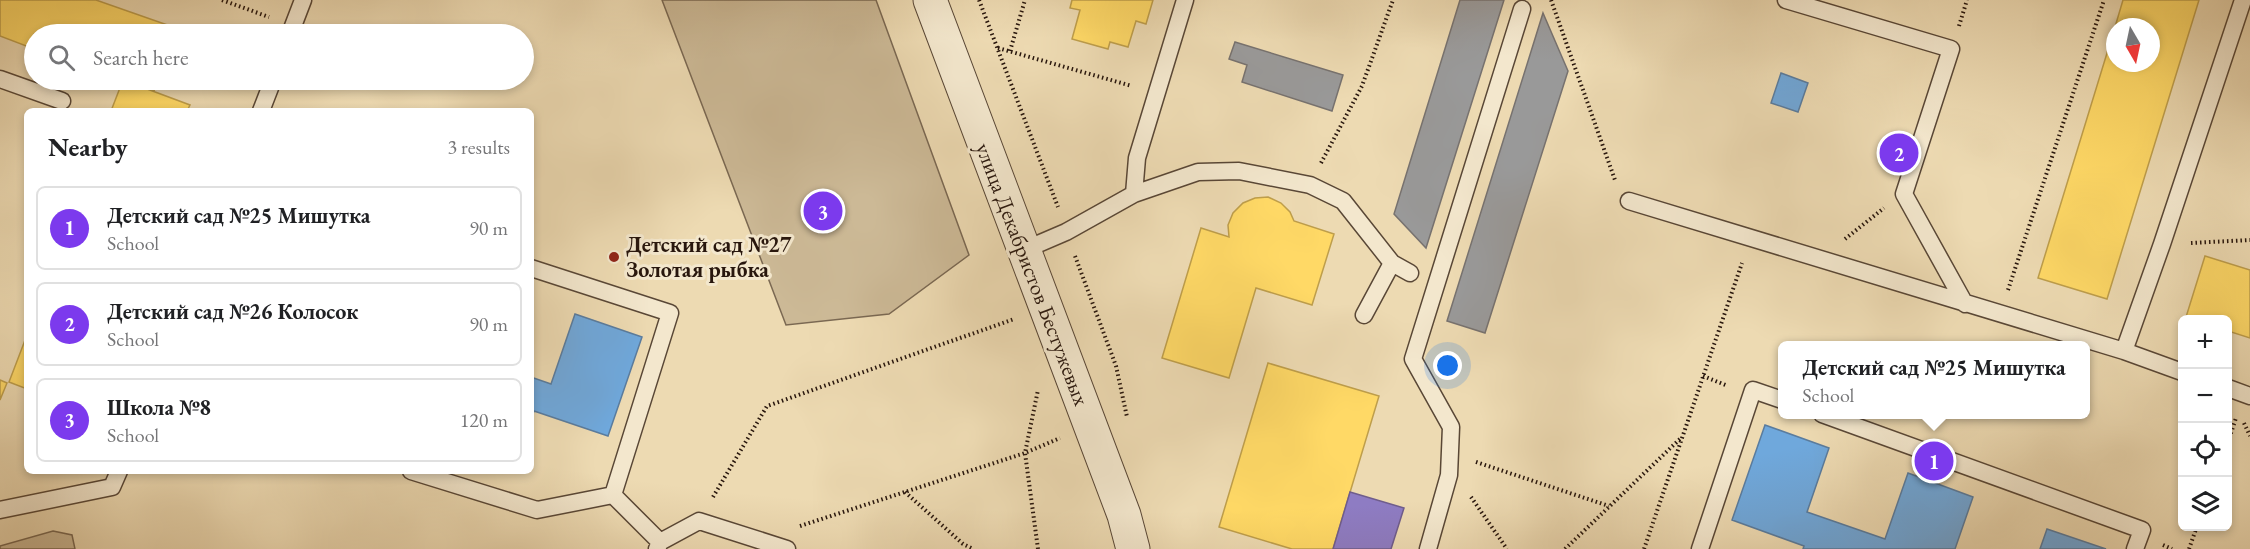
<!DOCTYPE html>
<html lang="en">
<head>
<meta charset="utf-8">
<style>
	:root { --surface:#fff; --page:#f6f6f6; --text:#202124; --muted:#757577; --line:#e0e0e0; --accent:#7c3aed }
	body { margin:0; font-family:"EB Garamond",serif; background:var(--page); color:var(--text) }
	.controls { position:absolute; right:18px; bottom:18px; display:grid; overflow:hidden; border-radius:9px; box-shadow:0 3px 9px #0003 }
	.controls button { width:54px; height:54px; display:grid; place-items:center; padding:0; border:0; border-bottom:2px solid var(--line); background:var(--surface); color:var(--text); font:30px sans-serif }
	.compass { position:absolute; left:2106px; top:18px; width:54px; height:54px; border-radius:50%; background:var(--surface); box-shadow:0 3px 9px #0003; rotate:171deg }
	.you { position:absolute; left:1448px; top:366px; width:21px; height:21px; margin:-15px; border:4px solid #fff; border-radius:50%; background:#1a73e8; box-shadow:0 0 0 9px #1a73e833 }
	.badge { display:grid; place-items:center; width:39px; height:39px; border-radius:50%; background:var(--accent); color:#fff; font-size:20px; font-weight:700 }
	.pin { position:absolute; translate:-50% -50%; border:3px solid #fff; box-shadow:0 2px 6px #0006 }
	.popup { position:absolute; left:1778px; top:341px; width:312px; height:78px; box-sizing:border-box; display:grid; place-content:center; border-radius:9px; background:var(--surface); filter:drop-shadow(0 2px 4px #0005); font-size:20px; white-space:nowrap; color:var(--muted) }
	.popup b { font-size:22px; color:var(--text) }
	.popup::after { content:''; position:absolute; left:50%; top:100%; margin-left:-12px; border:12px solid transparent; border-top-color:var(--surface) }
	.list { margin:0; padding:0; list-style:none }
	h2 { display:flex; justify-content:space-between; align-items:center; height:78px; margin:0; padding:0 24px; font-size:26px }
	h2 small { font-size:20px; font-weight:400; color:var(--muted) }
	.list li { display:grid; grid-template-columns:39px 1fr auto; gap:18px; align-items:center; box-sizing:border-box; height:84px; margin:0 12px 12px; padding:0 12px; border:2px solid var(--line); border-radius:9px }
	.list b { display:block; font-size:22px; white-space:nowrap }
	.list p { margin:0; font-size:20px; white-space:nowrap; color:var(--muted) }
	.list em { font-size:20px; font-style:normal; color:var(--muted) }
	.icon { flex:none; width:33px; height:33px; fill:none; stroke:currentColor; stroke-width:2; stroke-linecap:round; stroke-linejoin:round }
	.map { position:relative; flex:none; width:2250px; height:549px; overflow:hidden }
	.search { position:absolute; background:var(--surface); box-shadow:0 3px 9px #0003; left:24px; top:24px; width:510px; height:66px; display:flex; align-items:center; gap:15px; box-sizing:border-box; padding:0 21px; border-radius:33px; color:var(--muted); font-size:22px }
	.panel { position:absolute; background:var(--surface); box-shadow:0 3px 9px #0003; left:24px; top:108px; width:510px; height:366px; border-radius:9px }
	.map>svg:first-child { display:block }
	.green { fill:#ccb996; stroke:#7a6852; stroke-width:1.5 }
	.homes { fill:#ffd966; stroke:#be9e4b; stroke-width:1.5 }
	.offices { fill:#8e7cc3; stroke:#6f5d8c; stroke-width:1.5 }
	.schools { fill:#6fa8dc; stroke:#5a7c9e; stroke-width:1.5 }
	.industry { fill:#999; stroke:#77726f; stroke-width:1.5 }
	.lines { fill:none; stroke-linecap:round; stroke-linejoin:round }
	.lane-casing { stroke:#594736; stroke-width:19 }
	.street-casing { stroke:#594736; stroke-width:35 }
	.path { stroke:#28160d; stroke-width:4; stroke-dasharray:1.5 3; stroke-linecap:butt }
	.lane { stroke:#f3e7cd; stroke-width:16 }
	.street { stroke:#f3e7cd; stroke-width:33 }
	.poi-dot { fill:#8f2418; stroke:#f3e7cd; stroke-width:2 }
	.labels { text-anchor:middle; stroke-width:6; stroke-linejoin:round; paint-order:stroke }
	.poi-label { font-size:22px; font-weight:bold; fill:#28160d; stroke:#f3e7cd; text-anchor:start }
	.street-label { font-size:22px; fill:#28160d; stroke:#f3e7cd }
</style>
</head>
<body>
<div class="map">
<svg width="2250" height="549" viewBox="0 0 2250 549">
	<rect width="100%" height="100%" fill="#eddab2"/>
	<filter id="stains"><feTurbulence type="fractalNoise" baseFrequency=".00333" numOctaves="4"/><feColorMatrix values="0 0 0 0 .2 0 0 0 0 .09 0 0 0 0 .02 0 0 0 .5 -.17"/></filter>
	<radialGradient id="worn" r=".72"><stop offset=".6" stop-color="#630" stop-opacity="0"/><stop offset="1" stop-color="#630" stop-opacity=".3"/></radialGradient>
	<!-- green -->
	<path class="green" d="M662 0H876L969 255 889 314 786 325Z
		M53 531 72 535 75 549H0V546Z"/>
	<!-- homes -->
	<path class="homes" d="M0 0H96L176 28 174 34H34V49L0 36Z
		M1072 0H1153L1146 24 1136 21 1128 47 1110 42 1108 49 1072 39 1080 10 1070 8Z
		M2123 0H2199L2107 299 2038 278 2115 27V63H2151V27H2115Z
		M121 80H158L154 91Z
		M123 80 190 105 187 111H111Z
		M1268 197 1281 203 1290 212 1294 221 1334 234 1312 305 1256 288 1229 378 1162 358 1201 228 1229 237 1228 225 1233 213 1243 203 1255 198Z
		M2205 256 2250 270V338L2228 331V320H2192L2186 317Z
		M27 335V389L9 382Z
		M1268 363 1379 396 1333 549H1292L1219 527Z
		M0 380 7 383 0 400Z"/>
	<!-- offices -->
	<path class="offices" d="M1350 492 1404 508 1391 549H1333Z"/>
	<!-- schools -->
	<path class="schools" d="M1781 73 1808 83 1798 112 1771 103Z
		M575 314 642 337 608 436 534 411 531 420V377L551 384Z
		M1765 425 1829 448 1807 512 1885 539 1908 473 1973 497 1955 549H1803L1804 546 1732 520Z
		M2047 529 2106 549H2040Z"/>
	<!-- industry -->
	<path class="industry" d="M1460 0H1504L1426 248 1394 214Z
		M1543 13 1568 71 1485 333 1447 321Z
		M1235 42 1343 75 1332 111 1242 82 1247 65 1229 59Z"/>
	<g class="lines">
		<defs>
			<path id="lane" d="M1786 0 1951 49 1904 194 1965 304
				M290 34 303 0
				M0 79 62 101
				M261 111 273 80
				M1134 194 1137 158 1185 0
				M1629 201 2124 351 2182 372
				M1024 250 1066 232 1134 194 1198 172 1239 171 1310 185 1343 201 1392 263 1410 273
				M531 268 670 313 613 495
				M1364 315 1392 263
				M2124 351 2162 244 2243 0
				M2228 388 2250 396
				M1822 414 2142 530 2135 549
				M411 471 537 510 613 495 660 542
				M0 510 112 487 119 471
				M657 549 660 542 699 521 787 549
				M1428 549 1449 475 1451 427 1413 359 1522 9
				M1700 549 1753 390 1782 400"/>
			<path id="street" d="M930 0 1124 515 1133 549"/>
		</defs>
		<!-- lane casing -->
		<use href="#lane" class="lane-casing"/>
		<!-- street casing -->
		<use href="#street" class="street-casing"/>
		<!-- path -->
		<path class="path" d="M222 0 269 17
			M979 0 1058 207
			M1551 0 1615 180
			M1959 26 1967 0
			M998 48 1132 86
			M1010 51 1025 0
			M1321 163 1362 86 1393 0
			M1845 239 1884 208
			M2191 243 2250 240
			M1075 256 1116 366 1127 417
			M2008 290 2104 0
			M1703 376 1728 386
			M2244 423 2250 436
			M2228 442 2236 418
			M1476 462 1609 506
			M905 492 963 544 973 549
			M713 497 767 406 1014 319
			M1471 497 1507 549
			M800 526 1025 453 1060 438
			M2163 545 2172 549
			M1038 549 1025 453 1038 390
			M1565 549 1682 437
			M1644 549 1742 263
			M2189 549 2197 526"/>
		<!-- lane -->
		<use href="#lane" class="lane"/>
		<!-- street -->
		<use href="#street" class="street"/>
	</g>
	<!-- markers -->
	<circle class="poi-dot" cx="614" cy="257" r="6"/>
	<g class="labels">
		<!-- poi labels -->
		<g class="poi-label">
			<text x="626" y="252">Детский сад №27<tspan x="626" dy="25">Золотая рыбка</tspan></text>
		</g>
		<!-- street labels -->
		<g class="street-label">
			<text transform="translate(1033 274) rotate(69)" y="8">улица Декабристов Бестужевых</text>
		</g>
	</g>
	<rect width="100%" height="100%" filter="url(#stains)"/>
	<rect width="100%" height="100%" fill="url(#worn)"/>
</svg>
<div class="controls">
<button>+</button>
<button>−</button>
<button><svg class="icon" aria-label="locate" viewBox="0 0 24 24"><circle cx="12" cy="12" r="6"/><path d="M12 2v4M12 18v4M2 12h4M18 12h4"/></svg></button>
<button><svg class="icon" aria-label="layers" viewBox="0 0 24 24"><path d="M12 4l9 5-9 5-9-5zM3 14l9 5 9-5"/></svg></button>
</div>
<svg class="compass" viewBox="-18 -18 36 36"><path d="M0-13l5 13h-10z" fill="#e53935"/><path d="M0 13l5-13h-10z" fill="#757577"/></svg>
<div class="you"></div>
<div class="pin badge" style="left:1934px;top:461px">1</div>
<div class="popup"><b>Детский сад №25 Мишутка</b>School</div>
<div class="pin badge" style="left:1899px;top:153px">2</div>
<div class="pin badge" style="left:823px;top:211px">3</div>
<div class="search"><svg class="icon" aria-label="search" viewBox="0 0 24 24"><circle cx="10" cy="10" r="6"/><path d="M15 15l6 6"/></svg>Search here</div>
<section class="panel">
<h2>Nearby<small>3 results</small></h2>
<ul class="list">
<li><span class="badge">1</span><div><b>Детский сад №25 Мишутка</b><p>School</p></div><em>90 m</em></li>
<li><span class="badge">2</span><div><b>Детский сад №26 Колосок</b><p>School</p></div><em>90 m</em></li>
<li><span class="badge">3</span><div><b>Школа №8</b><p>School</p></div><em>120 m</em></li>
</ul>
</section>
</div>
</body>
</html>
